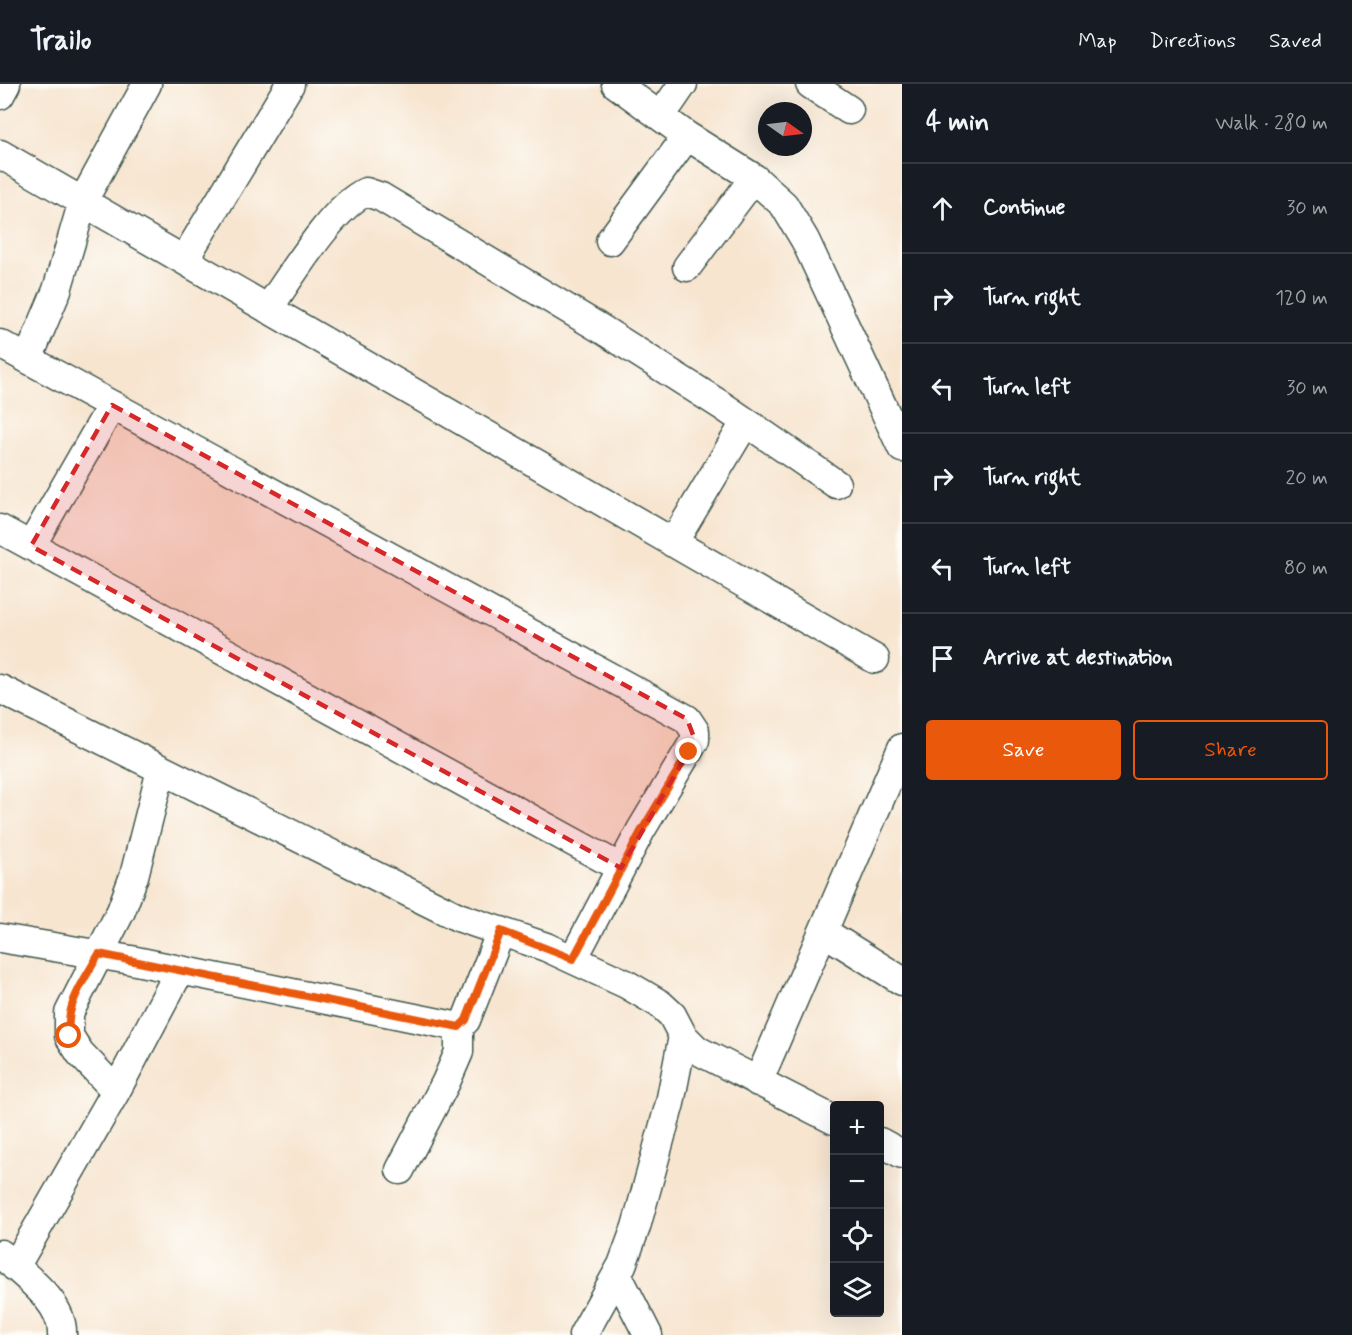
<!DOCTYPE html>
<html lang="en">
<head>
<meta charset="utf-8">
<style>
	:root { --surface:#171b24; --page:#242831; --text:#f1f3f6; --muted:#9ea1a6; --line:#363941; --accent:#ea580c }
	body { margin:0; font-family:Mynerve,sans-serif; background:var(--page); color:var(--text) }
	.controls { position:absolute; right:18px; bottom:18px; display:grid; overflow:hidden; border-radius:6px; box-shadow:0 6px 24px #0002 }
	.controls button { width:54px; height:54px; display:grid; place-items:center; padding:0; border:0; border-bottom:2px solid var(--line); background:var(--surface); color:var(--text); font:30px sans-serif }
	.compass { position:absolute; left:758px; top:18px; width:54px; height:54px; border-radius:50%; background:var(--surface); box-shadow:0 6px 24px #0002; rotate:104deg }
	.stop { position:absolute; width:18px; height:18px; margin:-14px; border:4px solid #ea580c; border-radius:50%; background:#fff }
	.stop.end { background:#ea580c; border-color:#fff; box-shadow:0 2px 6px #0008 }
	.list { margin:0; padding:0; list-style:none }
	h2 { display:flex; justify-content:space-between; align-items:center; height:78px; margin:0; padding:0 24px; font-size:26px }
	h2 small { font-size:20px; font-weight:400; color:var(--muted) }
	.list li { display:grid; grid-template-columns:39px 1fr auto; gap:18px; align-items:center; box-sizing:border-box; height:90px; padding:0 24px; border-top:2px solid var(--line) }
	.list b { display:block; font-size:22px; white-space:nowrap }
	.list em { font-size:20px; font-style:normal; color:var(--muted) }
	.actions { display:flex; gap:12px; padding:18px 24px }
	.actions a { flex:1; padding:14px 0; border:2px solid var(--accent); border-radius:6px; text-align:center; font-size:21px; color:var(--accent) }
	.actions .main { background:var(--accent); color:#fff }
	.icon { flex:none; width:33px; height:33px; fill:none; stroke:currentColor; stroke-width:2; stroke-linecap:round; stroke-linejoin:round }
	.map { position:relative; flex:none; width:902px; height:1251px; overflow:hidden }
	header { display:flex; align-items:center; gap:36px; box-sizing:border-box; height:84px; padding:0 30px; background:var(--surface); border-bottom:2px solid var(--line) }
	header strong { font-size:28px }
	nav { display:flex; gap:33px; margin-inline-start:auto; font-size:21px }
	main { display:flex }
	aside { flex:1; background:var(--surface) }
	.map>svg:first-child { display:block }
	.lines { fill:none; stroke-linecap:round; stroke-linejoin:round }
	.minor-casing { stroke:#3f564b; stroke-width:31 }
	.minor { stroke:#fff; stroke-width:28 }
	.route { stroke:#ea580c; stroke-width:8 }
	.marked { fill:#d62828; fill-opacity:0.2; stroke:#d62828; stroke-width:4.5; stroke-dasharray:12 8; stroke-linejoin:round }
</style>
</head>
<body>
<header>
<strong>Trailo</strong>
<nav><a>Map</a><a>Directions</a><a>Saved</a></nav>
</header>
<main>
<div class="map">
<svg width="902" height="1251" viewBox="0 0 902 1251">
	<rect width="100%" height="100%" fill="#fdfcf7"/>
	<filter id="ink" filterUnits="userSpaceOnUse"><feTurbulence type="fractalNoise" baseFrequency=".0167" numOctaves="2"/><feDisplacementMap in="SourceGraphic" scale="12" xChannelSelector="R" yChannelSelector="G"/><feConvolveMatrix kernelMatrix="1 2 1 2 8 2 1 2 1" color-interpolation-filters="sRGB"/></filter>
	<filter id="wash" filterUnits="userSpaceOnUse"><feTurbulence type="fractalNoise" baseFrequency=".008" numOctaves="4" result="noise"/><feDisplacementMap in="SourceGraphic" scale="24" xChannelSelector="R" yChannelSelector="G"/><feGaussianBlur stdDeviation="1.35" result="paint"/><feColorMatrix in="noise" values="0 0 0 0 0 0 0 0 0 0 0 0 0 0 0 0 0 1.4 0 .05"/><feComposite in="paint" operator="in"/></filter>
	<g filter="url(#wash)">
		<rect width="100%" height="100%" fill="#f7e5d0"/>
	</g>
	<g filter="url(#ink)">
		<g class="lines">
			<defs>
				<path id="minor" d="M616 0 687 52 754 94 784 121 805 156 902 364
					M810 0 849 26
					M0 11 6 0
					M661 32 683 0
					M0 70 875 575
					M610 157 687 52
					M184 176 290 0
					M687 183 754 94
					M268 225C290 194 333 122 366 108L381 113 603 246 724 323 836 400
					M0 260 687 635 695 647V656L641 746 573 875
					M28 275 57 206 83 117 147 0
					M0 445 621 784
					M673 459 745 339
					M31 462 112 321
					M0 605 458 833 546 863 626 900 660 920 672 931 683 952 697 966 834 1036
					M824 848 902 897
					M0 854 131 876 459 943 466 936 501 847
					M758 998 902 664
					M116 1007 80 969 69 952V929L121 827 134 792 161 686
					M880 1058 902 1070
					M400 1086 446 998 459 968V943
					M1 1170C23 1191 64 1218 62 1251
					M15 1183 116 1007 180 886
					M617 1190 648 1251
					M583 1251 622 1181 636 1143 670 1019 683 952"/>
			</defs>
			<!-- minor casing -->
			<use href="#minor" class="minor-casing"/>
			<!-- minor -->
			<use href="#minor" class="minor"/>
		</g>
	</g>
	<g class="lines" filter="url(#ink)">
		<!-- route -->
		<path class="route" d="M69 952C65 921 84 896 99 870L459 943 466 936 501 847 573 875 642 746 689 668"/>
	</g>
	<!-- marked area -->
	<path class="marked" d="M112 321 687 635 695 656 621 784 31 462Z"/>
</svg>
<div class="controls">
<button>+</button>
<button>−</button>
<button><svg class="icon" aria-label="locate" viewBox="0 0 24 24"><circle cx="12" cy="12" r="6"/><path d="M12 2v4M12 18v4M2 12h4M18 12h4"/></svg></button>
<button><svg class="icon" aria-label="layers" viewBox="0 0 24 24"><path d="M12 4l9 5-9 5-9-5zM3 14l9 5 9-5"/></svg></button>
</div>
<svg class="compass" viewBox="-18 -18 36 36"><path d="M0-13l5 13h-10z" fill="#e53935"/><path d="M0 13l5-13h-10z" fill="#9ea1a6"/></svg>
<div class="stop" style="left:69px;top:952px"></div>
<div class="stop end" style="left:689px;top:668px"></div>
</div>
<aside>
<h2>4 min<small>Walk · 280 m</small></h2>
<ul class="list">
<li><svg class="icon" aria-label="ahead" viewBox="0 0 24 24"><path d="M12 20V5M6 11l6-6 6 6"/></svg><div><b>Continue</b></div><em>30 m</em></li>
<li><svg class="icon" aria-label="right" viewBox="0 0 24 24"><path d="M7 20v-9h11M14 6l5 5-5 5"/></svg><div><b>Turn right</b></div><em>120 m</em></li>
<li><svg class="icon" aria-label="left" viewBox="0 0 24 24"><path d="M17 20v-9H6M10 6l-5 5 5 5"/></svg><div><b>Turn left</b></div><em>30 m</em></li>
<li><svg class="icon" aria-label="right" viewBox="0 0 24 24"><path d="M7 20v-9h11M14 6l5 5-5 5"/></svg><div><b>Turn right</b></div><em>20 m</em></li>
<li><svg class="icon" aria-label="left" viewBox="0 0 24 24"><path d="M17 20v-9H6M10 6l-5 5 5 5"/></svg><div><b>Turn left</b></div><em>80 m</em></li>
<li><svg class="icon" aria-label="arrive" viewBox="0 0 24 24"><path d="M6 21V4h12l-3 4 3 4H6"/></svg><div><b>Arrive at destination</b></div></li>
</ul>
<div class="actions"><a class="main">Save</a><a>Share</a></div>
</aside>
</main>
</body>
</html>
